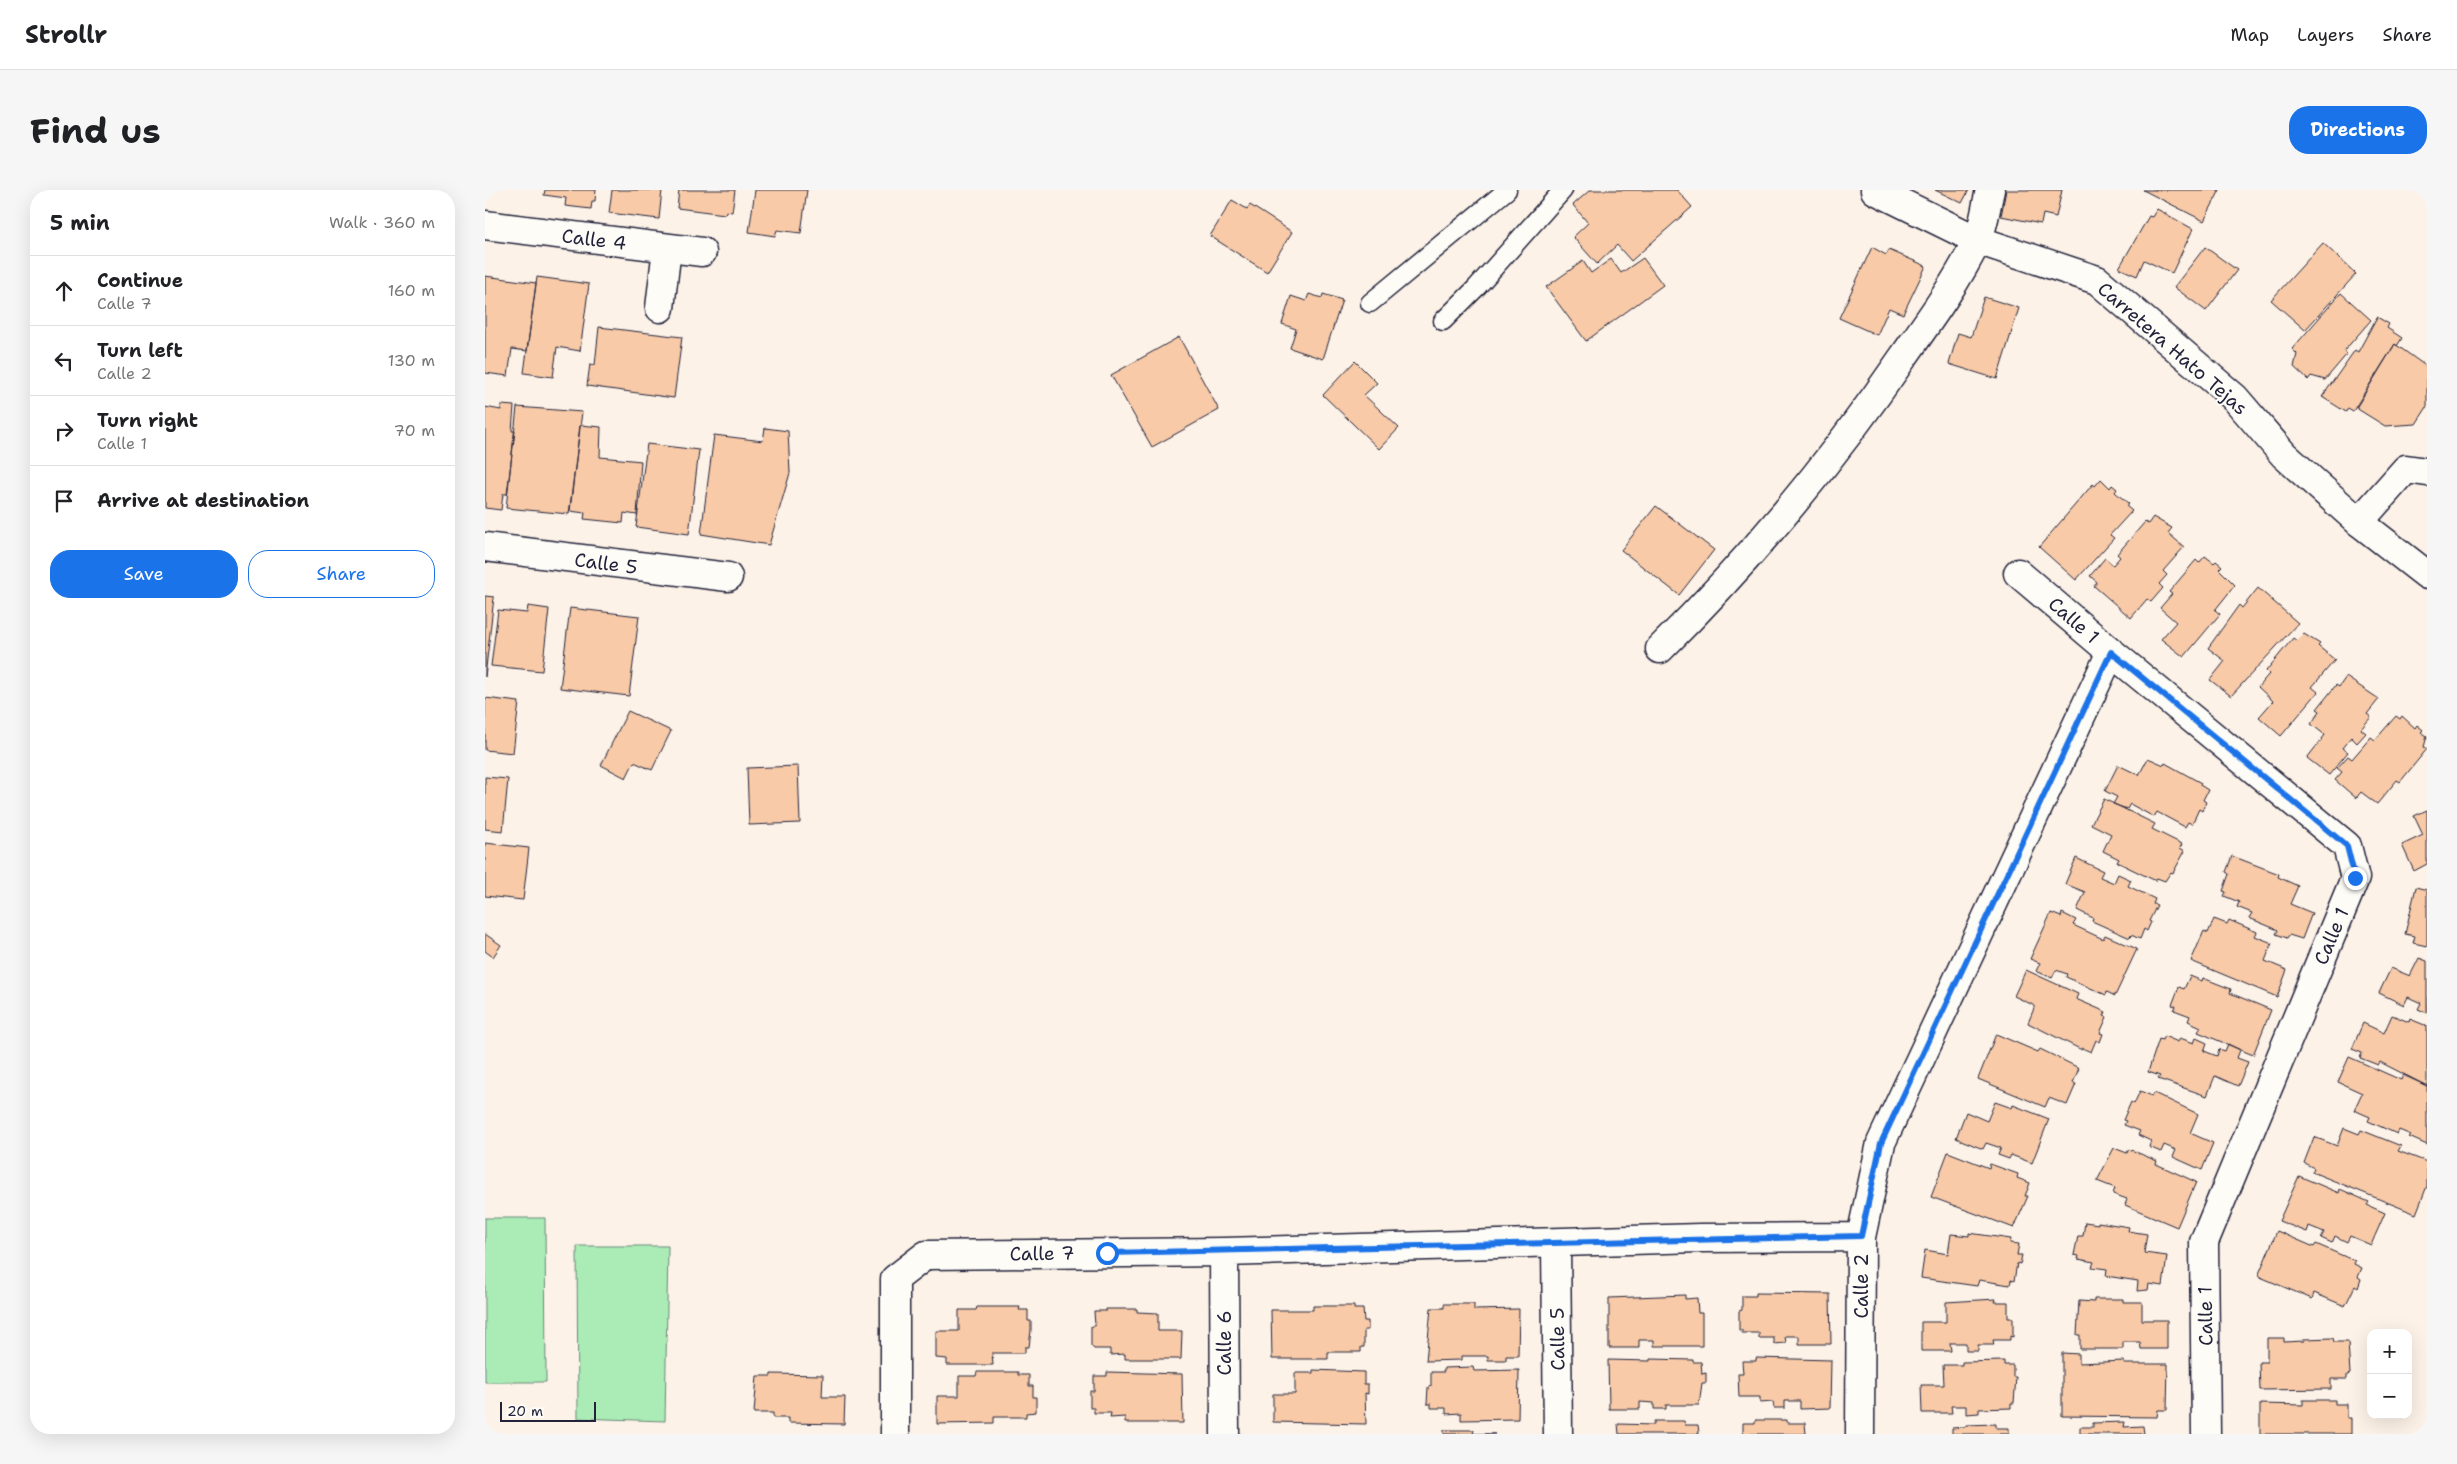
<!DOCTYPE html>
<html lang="en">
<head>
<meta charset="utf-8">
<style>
	:root { --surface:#fff; --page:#f6f6f6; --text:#202124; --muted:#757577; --line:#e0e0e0; --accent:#1a73e8 }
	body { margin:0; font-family:"Shantell Sans",sans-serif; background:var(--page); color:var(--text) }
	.controls { position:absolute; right:15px; bottom:15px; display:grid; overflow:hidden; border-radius:10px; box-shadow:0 5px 20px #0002 }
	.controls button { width:45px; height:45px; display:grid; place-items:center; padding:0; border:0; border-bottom:1px solid var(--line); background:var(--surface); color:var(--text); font:25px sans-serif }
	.scale { position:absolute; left:15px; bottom:12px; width:96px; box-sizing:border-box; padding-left:5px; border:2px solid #22223b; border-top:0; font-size:14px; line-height:18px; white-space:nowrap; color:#22223b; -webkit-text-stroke:4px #fdfcf7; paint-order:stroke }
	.stop { position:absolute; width:15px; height:15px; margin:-11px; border:4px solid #1a73e8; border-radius:50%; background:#fff }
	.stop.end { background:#1a73e8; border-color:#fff; box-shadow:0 1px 5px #0008 }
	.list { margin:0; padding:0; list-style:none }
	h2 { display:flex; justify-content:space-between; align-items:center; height:65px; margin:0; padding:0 20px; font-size:21px }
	h2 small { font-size:16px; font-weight:400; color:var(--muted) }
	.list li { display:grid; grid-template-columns:32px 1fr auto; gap:15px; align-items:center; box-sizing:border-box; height:70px; padding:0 20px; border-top:1px solid var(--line) }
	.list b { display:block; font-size:19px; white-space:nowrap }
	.list p { margin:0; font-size:16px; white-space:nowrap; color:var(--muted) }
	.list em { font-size:16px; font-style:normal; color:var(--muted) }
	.actions { display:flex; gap:10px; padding:15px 20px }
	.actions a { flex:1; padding:11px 0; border:1px solid var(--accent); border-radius:20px; text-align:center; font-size:18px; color:var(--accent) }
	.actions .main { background:var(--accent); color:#fff }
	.icon { flex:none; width:28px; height:28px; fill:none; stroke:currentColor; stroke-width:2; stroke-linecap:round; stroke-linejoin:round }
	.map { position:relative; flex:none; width:1942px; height:1244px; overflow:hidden; border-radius:20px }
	header { display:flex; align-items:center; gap:30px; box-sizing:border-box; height:70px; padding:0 25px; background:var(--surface); border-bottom:1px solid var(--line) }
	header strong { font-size:24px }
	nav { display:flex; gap:28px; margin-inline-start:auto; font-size:18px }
	.intro { display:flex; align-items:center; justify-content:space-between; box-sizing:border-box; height:120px; padding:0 30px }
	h1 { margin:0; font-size:35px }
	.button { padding:12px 22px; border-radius:20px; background:var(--accent); color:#fff; font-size:18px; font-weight:700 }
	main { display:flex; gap:30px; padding:0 30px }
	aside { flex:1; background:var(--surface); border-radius:20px; box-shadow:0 5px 20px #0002 }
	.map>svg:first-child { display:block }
	.green { fill:#abecb6; stroke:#668778 }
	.building { fill:#f8caa7; stroke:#22223b }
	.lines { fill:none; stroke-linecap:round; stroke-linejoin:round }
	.lane-casing { stroke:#22223b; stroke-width:21 }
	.street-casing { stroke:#22223b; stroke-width:31 }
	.secondary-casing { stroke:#22223b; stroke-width:31 }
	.lane { stroke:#fdfcf7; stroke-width:18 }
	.street { stroke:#fdfcf7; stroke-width:28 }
	.secondary { stroke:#fdfcf7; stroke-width:28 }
	.route { stroke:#1a73e8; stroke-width:6 }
	.labels { text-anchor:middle; stroke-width:4; stroke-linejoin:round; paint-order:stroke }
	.street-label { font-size:19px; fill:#22223b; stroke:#fdfcf7 }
</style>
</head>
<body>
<header>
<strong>Strollr</strong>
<nav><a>Map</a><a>Layers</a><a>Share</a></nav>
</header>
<div class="intro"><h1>Find us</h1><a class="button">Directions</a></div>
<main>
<aside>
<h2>5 min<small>Walk · 360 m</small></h2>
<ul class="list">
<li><svg class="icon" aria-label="ahead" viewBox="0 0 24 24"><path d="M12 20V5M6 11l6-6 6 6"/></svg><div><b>Continue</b><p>Calle 7</p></div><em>160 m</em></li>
<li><svg class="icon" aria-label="left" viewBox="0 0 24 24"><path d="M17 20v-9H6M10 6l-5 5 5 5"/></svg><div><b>Turn left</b><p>Calle 2</p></div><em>130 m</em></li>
<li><svg class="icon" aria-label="right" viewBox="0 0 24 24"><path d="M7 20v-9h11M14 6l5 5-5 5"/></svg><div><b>Turn right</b><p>Calle 1</p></div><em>70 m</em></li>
<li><svg class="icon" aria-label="arrive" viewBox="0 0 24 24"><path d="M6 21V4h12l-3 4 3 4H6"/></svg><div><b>Arrive at destination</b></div></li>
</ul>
<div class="actions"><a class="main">Save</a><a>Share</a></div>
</aside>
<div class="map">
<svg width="1942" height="1244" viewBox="0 0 1942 1244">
	<rect width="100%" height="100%" fill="#fcf2e7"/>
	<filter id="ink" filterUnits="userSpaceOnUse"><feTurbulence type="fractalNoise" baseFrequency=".02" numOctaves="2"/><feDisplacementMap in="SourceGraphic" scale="10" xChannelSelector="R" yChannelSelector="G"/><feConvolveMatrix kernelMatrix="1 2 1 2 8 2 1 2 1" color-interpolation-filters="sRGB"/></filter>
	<g filter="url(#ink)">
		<!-- green -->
		<path class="green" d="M0 1028H60L61 1192H0Z
			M92 1056H183L180 1231 93 1228Z"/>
		<!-- building -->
		<path class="building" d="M60 0H111L110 11H107L106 19 80 16 81 8 59 5Z
			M127 0H177L174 29 124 23Z
			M194 0H250L247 22 241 21 240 24 192 18Z
			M270 0H322L316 43 292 40 290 46 264 42Z
			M1105 0H1192L1207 17 1146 71 1132 55 1112 74 1088 47 1103 33 1088 15Z
			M1450 0H1484L1477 13Z
			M1521 0H1577L1571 27 1558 24 1556 34 1516 26Z
			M1658 0H1735L1719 31Z
			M747 10 762 19 765 15 807 42 782 82 725 46Z
			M1672 19 1708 39 1687 83 1659 70 1652 86 1634 78 1664 26 1667 27Z
			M1838 53 1871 84 1820 140 1786 110Z
			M1387 57 1401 65 1404 60 1441 76 1418 124 1404 118 1392 145 1354 128Z
			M1720 57 1752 80 1721 121 1689 97Z
			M1158 68 1178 95 1101 151 1061 97 1098 71 1106 83 1126 69 1136 83Z
			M0 86 51 93 42 161 27 159 23 186 0 183Z
			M52 87 104 94 95 161 72 157 68 187 39 183Z
			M1856 103 1886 130 1859 161 1862 164 1840 190 1826 186 1823 190 1809 177 1812 164 1807 159Z
			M824 104 837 108 838 104 857 110 838 169 805 158 811 139 797 134 806 106 821 111Z
			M1499 107 1534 118 1512 189 1464 174 1473 143 1486 147Z
			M1892 127 1904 134 1902 138 1917 148 1912 156 1910 154 1868 221 1863 218 1861 222 1837 207 1870 160 1873 162Z
			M114 137 197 147 189 208 102 196 105 174 110 175Z
			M694 147 734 220 667 257 626 185Z
			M1910 154 1942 177V217L1931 234 1900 236 1871 218Z
			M870 171 892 193 879 205 914 238 894 259 838 205Z
			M16 215 29 216 27 241H30L22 304H18L16 320 0 318V217L16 220Z
			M32 217 97 222 84 324 21 318Z
			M95 235 116 237 115 267 156 271 152 325 139 323 138 333 99 329 100 323 85 321Z
			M280 238 303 241 305 283 284 355 216 344 229 245 278 251Z
			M162 254 214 260 204 344 151 337Z
			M1616 289 1625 298 1627 295 1632 299 1630 302 1644 314 1641 316 1647 321 1625 345 1629 348 1591 390 1554 357 1608 294 1610 296Z
			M1171 316 1229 360 1194 405 1136 360Z
			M1668 327 1687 338 1683 343 1699 357 1678 381 1682 385 1674 394 1678 398 1666 412 1662 409 1646 428 1609 396 1612 392 1605 386 1620 368 1628 375 1635 367 1632 364 1660 332 1663 334Z
			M1720 366 1729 373 1731 371 1737 376 1734 379 1750 395 1730 420 1735 424 1699 467 1676 449 1691 432 1675 418 1687 404 1684 402 1711 370 1714 373Z
			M1773 398 1813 433 1746 506 1725 490 1740 471 1723 458 1754 415 1757 418Z
			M0 406 9 407 0 487Z
			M43 416 64 419 57 481 6 476 13 420 42 423Z
			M85 418 154 426 144 506 75 498Z
			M1819 444 1835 454 1833 456 1850 470 1827 497 1833 502 1796 546 1774 527 1788 511 1773 497 1784 484 1781 481 1808 448 1812 451Z
			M1861 487 1894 509 1882 524 1886 527 1876 539 1881 543 1872 553 1866 547 1857 558 1863 562 1844 585 1822 568 1840 545 1826 534 1835 521 1832 519 1851 495 1854 497Z
			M0 508 34 512 28 563 0 560Z
			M143 521 186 541 167 580 149 572 141 588 116 575Z
			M1911 526 1915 529 1917 526 1930 538 1932 535 1938 540 1936 542 1942 546 1939 557 1942 559 1915 592 1912 590 1892 614 1876 602 1871 608 1850 590 1857 582 1852 578 1863 566 1867 569 1886 547 1890 550Z
			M1663 568 1679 575 1680 573 1716 593 1715 595 1723 600 1718 610 1721 612 1717 621 1714 619 1707 634 1703 632 1700 637 1672 622 1669 627 1645 614 1642 619 1628 614 1632 607 1620 601 1633 575 1654 585Z
			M313 576 315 633 264 635 262 578Z
			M0 587 23 589 18 641 0 639Z
			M1619 609 1670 634 1667 639 1697 654 1695 658 1700 661 1688 683 1686 682 1680 691 1672 688 1671 691 1632 672 1634 669 1618 661 1626 644 1606 634Z
			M1942 620V674L1929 681 1917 655 1938 645 1929 626Z
			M0 653 44 658 38 710 0 706Z
			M1747 666 1794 684 1793 687 1813 696 1805 714 1827 723 1817 749 1804 745 1802 748 1791 744 1793 740 1764 728 1767 723 1752 717 1754 712 1739 706 1741 702 1738 701 1744 684 1741 682Z
			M1591 668 1618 681 1615 687 1629 693 1633 684 1646 690 1643 696 1670 709 1668 714 1672 715 1664 731 1666 732 1662 741 1659 739 1655 749 1646 745 1645 748 1607 731 1608 728 1592 720 1600 702 1580 694Z
			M1931 697 1942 700V756L1928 753 1930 746 1920 744Z
			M1566 723 1576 727 1577 723 1591 730 1588 735 1618 749 1620 745 1652 759 1630 806 1622 802 1621 805 1581 787 1582 784 1571 780 1567 788 1551 781 1555 773 1545 769Z
			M1729 729 1742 734 1744 730 1772 742 1770 746 1787 753 1780 771 1802 780 1792 807 1706 771 1719 741 1723 743Z
			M0 744 16 755 8 767 0 761Z
			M1934 768 1942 771V823L1933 819 1936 813 1923 807 1919 815 1894 803 1906 778 1925 786Z
			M1541 780 1593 804 1591 809 1621 822 1619 826 1622 827 1615 843 1618 844 1615 852 1611 850 1606 862 1597 858V860L1543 833 1550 816 1529 806Z
			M1705 786 1717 791 1718 788 1746 799 1745 803 1786 820 1768 865 1713 842 1716 837 1703 831 1705 826 1689 820 1691 816 1687 815 1694 797 1699 799Z
			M1907 825 1924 832 1925 829 1942 836V896L1895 872 1893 875 1875 868 1877 863 1867 859 1878 833 1899 843Z
			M1511 844 1553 862 1555 859 1594 878 1588 893 1591 894 1582 915 1564 908 1560 917 1493 889Z
			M1679 846 1693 852 1695 848 1709 853 1711 848 1722 853 1719 861 1732 866 1734 859 1740 861 1743 854 1755 860 1752 868 1763 872 1753 896 1730 886 1722 906 1673 889 1675 886 1663 882 1674 849 1677 850Z
			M1864 867 1916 890 1918 885 1942 896V955L1924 947 1926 945 1914 940 1912 944 1883 931 1885 927 1869 920 1877 903 1853 892Z
			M1655 901 1667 906 1669 903 1713 924 1705 943 1728 953 1717 980 1688 967 1691 960 1679 955 1676 962 1664 957 1666 951 1653 945 1655 941 1639 935 1641 931 1638 930 1646 912 1649 914Z
			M1510 912 1527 918 1528 915 1564 929 1547 973 1526 965 1524 969 1513 965 1516 958 1501 953 1498 959 1471 948 1481 922 1502 931Z
			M1859 938 1874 944 1876 940 1916 956 1913 961 1942 972V996L1931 1024 1827 982 1829 978 1819 973 1829 947 1852 956Z
			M1629 958 1642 963 1644 959 1672 971 1671 974 1711 992 1692 1037 1640 1015 1642 1009 1628 1004 1630 998 1612 991Z
			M1463 962 1504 978 1505 974 1533 984 1532 988 1545 993 1540 1006H1543L1529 1038 1446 1007Z
			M1814 986 1854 1003 1855 999 1884 1012 1882 1015 1900 1023 1886 1055 1865 1046 1862 1052 1850 1046 1847 1053 1836 1048 1839 1042 1824 1036 1822 1042 1794 1031Z
			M1600 1032 1613 1034V1032L1644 1037 1643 1041 1662 1044 1659 1063 1682 1066 1678 1096 1664 1094 1663 1100 1652 1101 1653 1091 1621 1086 1622 1079 1607 1077 1609 1072 1593 1069 1594 1066 1589 1065 1593 1046H1598Z
			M1792 1041 1829 1057 1831 1054 1870 1071 1869 1074 1877 1078 1873 1087 1876 1089 1873 1098 1870 1096 1860 1116 1829 1103 1827 1109 1773 1086Z
			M1484 1043 1526 1049 1525 1053 1534 1054 1532 1065H1537L1535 1074 1532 1073 1529 1091 1526 1090 1525 1095 1494 1090 1492 1096 1436 1088 1440 1060 1463 1064 1466 1044 1484 1046Z
			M1271 1103 1345 1104 1346 1154H1314V1146H1300L1301 1153 1289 1154V1148H1274V1143H1257V1140H1254V1121L1257 1120V1106H1271Z
			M1200 1105V1109L1212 1108 1213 1123H1217V1156H1169V1150H1154V1158H1124V1108Z
			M1511 1109 1510 1112H1523V1128H1528V1147L1525 1146V1150H1508L1509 1155H1493V1161H1481V1153H1465L1466 1161H1436V1132H1461V1112Z
			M1609 1109H1638V1112H1657V1130H1682V1159H1656L1655 1152H1638V1159H1595V1145H1592L1594 1111 1609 1112Z
			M959 1114H989V1120L1034 1119 1033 1166H1021V1170H1003V1166H976V1170L941 1171 946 1118H959Z
			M828 1116H869V1119H878L879 1131H883V1140H879V1157H876V1162H843V1169H787L786 1120H828Z
			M492 1117H535L534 1120H543V1131H546V1140L544 1157H540V1163H507L508 1175H462V1169L451 1168V1141H474V1120H491Z
			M621 1119H652V1122L673 1123V1141H697L696 1169H640V1164L625 1165V1159H609L606 1156V1136H610L609 1121H621Z
			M1782 1148H1799V1152L1819 1151V1149L1848 1148 1849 1152H1863L1865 1184 1862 1185V1189H1846V1199L1775 1200 1774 1172H1782Z
			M1577 1163 1594 1164V1173L1639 1171V1174H1683L1682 1220H1673L1672 1227 1577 1226Z
			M1271 1168 1346 1170 1345 1218 1315 1219V1211H1300V1218H1289L1288 1212 1275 1213V1207H1254L1253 1184H1258L1257 1171H1271Z
			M1165 1169 1208 1170V1172H1216L1217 1184 1221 1183V1193H1217L1214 1215H1181V1219H1169V1213L1155 1212V1219H1124L1123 1170 1165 1171Z
			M1519 1171V1175H1528V1187H1531L1529 1213H1526V1218L1494 1219V1223L1481 1224V1216H1466L1467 1223H1437L1436 1195H1459L1458 1175H1477V1172Z
			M988 1177 989 1181 1034 1180 1033 1229 976 1230V1223L961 1224V1218H946V1214H942L943 1197 946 1196V1182H959V1178Z
			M828 1180 879 1182V1194H883V1204L880 1203 881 1234 788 1232V1204H810V1183H828Z
			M492 1182H533V1185H544V1196H548V1207H551V1222L541 1223V1227H509V1233L452 1234V1206H474V1186H491Z
			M622 1182 697 1184 698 1233H640V1227L625 1228 626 1223H609V1218H605V1201H609V1186H622Z
			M286 1184 338 1185 337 1207H360L359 1234 303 1233V1228H288V1223H269L272 1186H286Z
			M1818 1210H1850V1214H1862V1228H1866V1244H1775V1214L1818 1215Z
			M1270 1230H1302V1233H1320L1321 1244H1258V1233H1270Z
			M1169 1231H1199L1200 1235H1213L1214 1244H1134L1133 1234 1169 1235Z
			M1640 1232 1639 1237 1658 1236 1659 1244H1595V1237H1608V1233Z
			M1511 1234V1238H1524V1244H1467V1238L1480 1237 1481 1235Z
			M959 1240H989L988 1244H1010H959Z"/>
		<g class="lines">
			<defs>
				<path id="lane" d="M885 113 1022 0
					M958 131 991 98 1078 0"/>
				<path id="street" d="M0 35 217 62
					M175 118 182 58
					M1874 332 1921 279 1942 282
					M0 357 243 387
					M1533 383 1626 462 1862 656 1870 688 1719 1052 1721 1244
					M1175 459C1266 369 1347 271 1419 166 1445 129 1472 92 1492 51 1499 36 1501 16 1505 0
					M1071 1054 1073 1244
					M739 1062 740 1244
					M410 1244V1089L441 1065 739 1062 1215 1048 1376 1047
					M1375 1244 1376 1047 1396 953 1626 462"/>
				<path id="secondary" d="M1390 0 1492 50 1612 90 1750 208 1799 265 1874 332 1942 385"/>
			</defs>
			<!-- lane casing -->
			<use href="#lane" class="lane-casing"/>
			<!-- street casing -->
			<use href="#street" class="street-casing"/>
			<!-- secondary casing -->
			<use href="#secondary" class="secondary-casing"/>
			<!-- lane -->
			<use href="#lane" class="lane"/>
			<!-- street -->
			<use href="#street" class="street"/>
			<!-- secondary -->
			<use href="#secondary" class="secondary"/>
		</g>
	</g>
	<g class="lines" filter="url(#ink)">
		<!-- route -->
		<path class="route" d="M622 1063 1376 1046 1396 953 1626 462 1862 656 1870 688"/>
	</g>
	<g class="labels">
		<!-- street labels -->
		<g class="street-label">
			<text transform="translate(109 49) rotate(7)" y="7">Calle 4</text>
			<text transform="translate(1688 158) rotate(41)" y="7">Carretera Hato Tejas</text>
			<text transform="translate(121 373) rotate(7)" y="7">Calle 5</text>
			<text transform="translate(1589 430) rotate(41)" y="7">Calle 1</text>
			<text transform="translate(1846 746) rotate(-67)" y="7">Calle 1</text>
			<text transform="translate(557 1063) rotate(-1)" y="7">Calle 7</text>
			<text transform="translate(1376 1096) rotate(-90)" y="7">Calle 2</text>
			<text transform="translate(1720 1126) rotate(-91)" y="7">Calle 1</text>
			<text transform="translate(1072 1149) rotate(-91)" y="7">Calle 5</text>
			<text transform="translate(739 1153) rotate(-90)" y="7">Calle 6</text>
		</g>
	</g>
</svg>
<div class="controls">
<button>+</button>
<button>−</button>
</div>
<div class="scale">20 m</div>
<div class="stop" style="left:622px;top:1063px"></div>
<div class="stop end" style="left:1870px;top:688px"></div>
</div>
</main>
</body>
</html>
